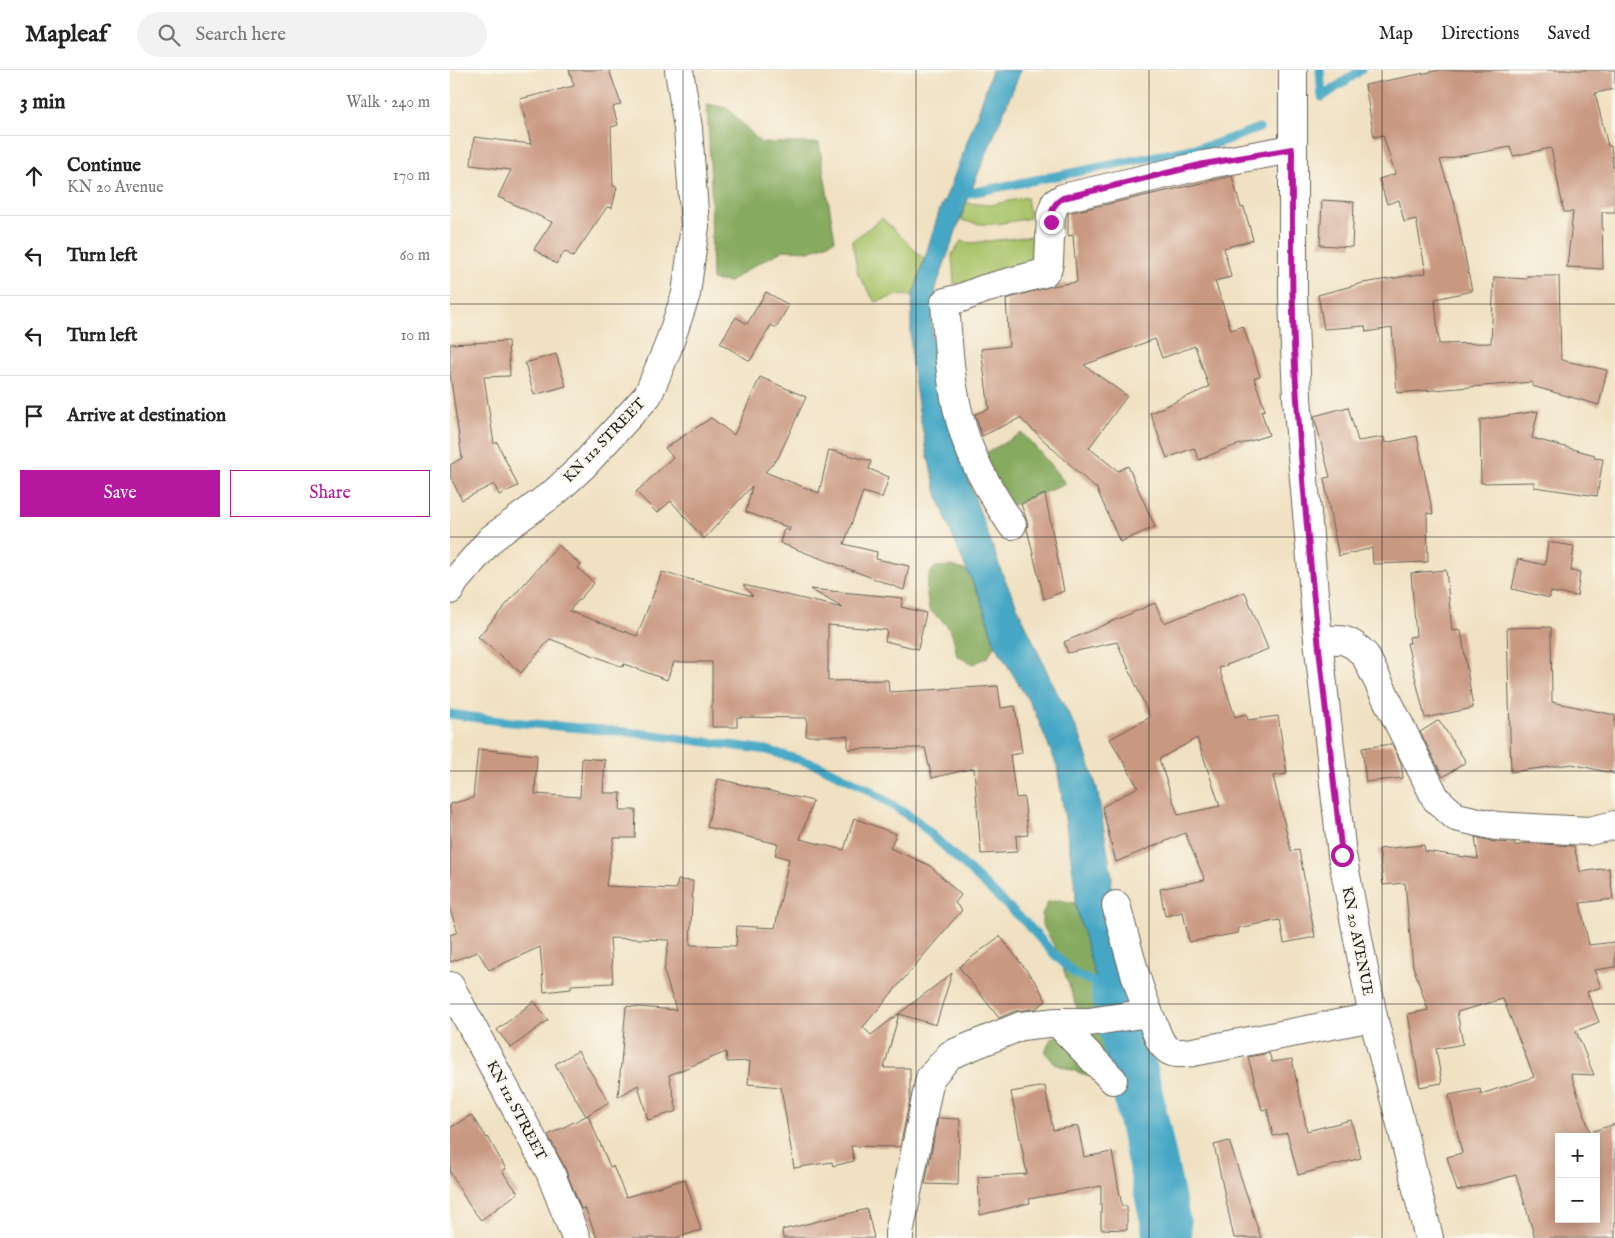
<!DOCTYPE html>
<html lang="en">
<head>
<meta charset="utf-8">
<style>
	:root { --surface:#fff; --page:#f2f2f2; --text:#222; --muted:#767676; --line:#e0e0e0; --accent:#b5179e }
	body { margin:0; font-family:"IM FELL English",serif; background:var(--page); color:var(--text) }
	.controls { position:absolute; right:15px; bottom:15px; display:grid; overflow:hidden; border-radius:0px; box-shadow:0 2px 12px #0003 }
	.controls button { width:45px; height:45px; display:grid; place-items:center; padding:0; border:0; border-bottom:1px solid var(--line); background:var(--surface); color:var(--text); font:25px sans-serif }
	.stop { position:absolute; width:15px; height:15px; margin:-11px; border:4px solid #b5179e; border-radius:50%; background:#fff }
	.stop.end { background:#b5179e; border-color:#fff; box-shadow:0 1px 5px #0008 }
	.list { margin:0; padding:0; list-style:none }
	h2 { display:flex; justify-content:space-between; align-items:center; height:65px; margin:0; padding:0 20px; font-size:21px }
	h2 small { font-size:16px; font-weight:400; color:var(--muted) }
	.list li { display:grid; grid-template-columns:32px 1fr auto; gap:15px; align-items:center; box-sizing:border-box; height:80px; padding:0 20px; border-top:1px solid var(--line) }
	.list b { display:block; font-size:19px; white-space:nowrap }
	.list p { margin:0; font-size:16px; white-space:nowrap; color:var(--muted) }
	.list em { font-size:16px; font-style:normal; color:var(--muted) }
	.actions { display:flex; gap:10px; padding:15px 20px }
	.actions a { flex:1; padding:11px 0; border:1px solid var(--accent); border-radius:0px; text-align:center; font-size:18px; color:var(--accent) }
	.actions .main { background:var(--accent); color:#fff }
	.icon { flex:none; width:28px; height:28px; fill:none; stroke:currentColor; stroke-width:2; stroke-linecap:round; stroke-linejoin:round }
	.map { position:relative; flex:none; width:1165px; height:1168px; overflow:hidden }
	header { display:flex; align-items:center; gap:30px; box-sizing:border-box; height:70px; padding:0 25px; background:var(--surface); border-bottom:1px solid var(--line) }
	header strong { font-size:24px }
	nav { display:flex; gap:28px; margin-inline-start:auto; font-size:18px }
	.search { width:350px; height:45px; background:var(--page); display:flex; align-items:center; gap:12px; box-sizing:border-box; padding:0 18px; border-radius:28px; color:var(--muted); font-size:19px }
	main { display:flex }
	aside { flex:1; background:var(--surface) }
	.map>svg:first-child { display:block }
	.green { fill:#a9c46b; stroke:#627044 }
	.forest { fill:#86aa5f; stroke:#51633e }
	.water { fill:#45a7c5; stroke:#306270 }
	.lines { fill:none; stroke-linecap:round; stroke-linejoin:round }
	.stream { stroke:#45a7c5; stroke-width:9 }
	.river { stroke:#45a7c5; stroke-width:50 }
	.building { fill:#c99881; fill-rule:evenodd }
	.minor-casing { stroke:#666156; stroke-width:30 }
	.major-casing { stroke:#666156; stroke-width:30 }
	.minor { stroke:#fff; stroke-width:28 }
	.major { stroke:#fff; stroke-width:28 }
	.route { stroke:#b5179e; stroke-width:6 }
	.grid { fill:none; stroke:#1c1c1c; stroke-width:1; stroke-opacity:0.55 }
	.labels { text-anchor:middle; stroke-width:4.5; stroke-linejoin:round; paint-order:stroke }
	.street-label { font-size:15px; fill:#1c1c1c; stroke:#fbf7ec }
</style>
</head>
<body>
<header>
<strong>Mapleaf</strong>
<div class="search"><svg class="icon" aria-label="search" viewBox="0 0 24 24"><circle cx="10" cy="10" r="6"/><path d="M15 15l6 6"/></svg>Search here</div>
<nav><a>Map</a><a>Directions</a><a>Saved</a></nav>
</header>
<main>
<aside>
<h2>3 min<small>Walk · 240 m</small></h2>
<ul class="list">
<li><svg class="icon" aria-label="ahead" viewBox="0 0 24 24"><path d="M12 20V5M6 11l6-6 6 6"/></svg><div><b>Continue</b><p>KN 20 Avenue</p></div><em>170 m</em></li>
<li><svg class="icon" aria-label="left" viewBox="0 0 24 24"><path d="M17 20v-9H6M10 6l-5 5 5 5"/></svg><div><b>Turn left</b></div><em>60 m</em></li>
<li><svg class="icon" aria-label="left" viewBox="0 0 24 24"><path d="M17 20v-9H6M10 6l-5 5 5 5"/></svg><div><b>Turn left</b></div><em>10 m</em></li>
<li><svg class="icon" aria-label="arrive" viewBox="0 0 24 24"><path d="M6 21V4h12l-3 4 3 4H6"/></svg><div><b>Arrive at destination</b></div></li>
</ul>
<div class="actions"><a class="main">Save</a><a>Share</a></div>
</aside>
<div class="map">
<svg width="1165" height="1168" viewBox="0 0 1165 1168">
	<rect width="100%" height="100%" fill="#fbf7ec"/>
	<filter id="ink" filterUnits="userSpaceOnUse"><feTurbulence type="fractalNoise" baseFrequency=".02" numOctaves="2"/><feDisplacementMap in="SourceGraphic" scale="10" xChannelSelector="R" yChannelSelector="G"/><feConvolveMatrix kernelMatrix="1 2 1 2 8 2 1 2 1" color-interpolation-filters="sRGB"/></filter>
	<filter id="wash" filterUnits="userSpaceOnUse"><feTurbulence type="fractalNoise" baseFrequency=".0096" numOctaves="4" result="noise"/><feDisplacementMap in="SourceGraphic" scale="20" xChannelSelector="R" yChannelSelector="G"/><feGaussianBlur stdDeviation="1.12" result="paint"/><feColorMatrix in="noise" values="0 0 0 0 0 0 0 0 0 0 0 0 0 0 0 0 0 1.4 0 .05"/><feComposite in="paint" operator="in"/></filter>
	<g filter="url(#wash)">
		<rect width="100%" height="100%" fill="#f0e1c2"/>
		<!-- green -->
		<path class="green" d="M577 127 580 148C552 153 539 158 511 150L516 133 541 135Z
			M432 148 474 189 463 226 449 225 425 232 408 204 402 171Z
			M583 166 587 191 583 200 504 214 502 184 511 171 521 173Z"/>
		<!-- forest -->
		<path class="forest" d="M257 34 277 38 311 73H369L385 170 360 181 334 180 305 195 279 212 262 210 261 112Z
			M572 363 588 380 616 414 558 437 532 385Z
			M502 496 517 501 530 527 545 574 538 587 523 594 507 586C502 559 501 557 479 540 477 522 473 511 485 497Z
			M610 830 625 833C630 853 654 924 650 939L628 941 606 879 592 854V844L598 832Z
			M656 957 665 972 671 992 668 1005 654 1009 633 1004 605 994 595 982 601 968 627 959Z"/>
		<!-- water -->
		<path class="water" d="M542 0H571L516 133 486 217 481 251 485 294 494 335 512 393 552 503 603 615 629 663 647 718 662 808 660 829 678 918 666 922 647 914 625 833 626 822 607 696 585 642 545 574 530 527 517 501 500 460 488 427 478 387 469 341 461 288V247L463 226 490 139 499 120 529 40Z"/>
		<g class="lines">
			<!-- stream -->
			<path class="stream" d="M870 0 872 27
				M872 27 911 0
				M510 125 762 75 809 58
				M0 644 50 651 188 663 317 680 370 696 414 717 467 751 577 854 601 881 625 904 666 922"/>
			<!-- river -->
			<path class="river" d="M666 922 716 1155 717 1168"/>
		</g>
		<g id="blocks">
			<!-- building -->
			<path class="building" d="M119 0H159L171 34 163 37 168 55 161 57 163 116 167 117 162 138 157 137 123 187 115 181 106 194 84 179 102 152 48 127 61 100 21 95 24 67 81 74 70 29 124 16Z
				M990 0H1165V19L1145 23 1158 76H1161L1165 112V142H1152L1153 199 1117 197 1123 142H1114L1101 78 1063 86 1060 77 990 90 1003 131H1004L1022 221 985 229 989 274 1041 273 1044 207 1077 209V206H1109L1111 290 1157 300 1149 335 1082 316V312L947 323 942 258 916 262 915 256 874 259 868 225 913 213 976 203 966 149 954 152 949 130 937 134 929 109 945 104 933 65 924 67 915 15Z
				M782 106 791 138 794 137 803 170 774 178 781 207 765 211 781 260 793 256 810 306 804 308 815 340 811 341 819 365 772 380 749 390 744 378 717 388 700 343 759 317 745 276 712 288 705 269 634 295 677 326 639 378 668 401 678 396 705 457 670 472 646 417 645 418 570 348 532 366 525 344 539 339 531 279 559 276 556 229 601 216 627 212 623 165 618 166V143Z
				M872 130 904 132 902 177 870 175Z
				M316 222 339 235 326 258 321 255 300 291 270 273 286 247 297 254Z
				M58 271 60 306 34 307 44 374 47 372 68 416 49 425 44 414 12 430 0 406V395L12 388 0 304V274Z
				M106 284 116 316 84 325 75 293Z
				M310 307 356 327 328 388 315 402 369 423 379 380 421 391 419 399 439 407 432 428 413 422 394 474 427 482 426 489 459 496 454 520 330 473 334 459 339 461 340 458 296 442 302 416 254 469 221 431 207 443 186 422 223 387 215 378 261 348 284 365Z
				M898 337 908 371 934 367 935 373 967 366 983 444 977 443 978 492 923 494 922 478 889 486 882 454 874 408 880 407 864 346Z
				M1088 341 1082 368 1145 385 1144 388 1153 389 1147 426 1084 417V412L1031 413 1030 350Z
				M595 424 614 521 594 529 577 459 578 454 571 434Z
				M1098 472 1124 476 1121 501 1130 502 1127 526 1100 522V528L1062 519 1068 489 1095 495Z
				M108 475 131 495 128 498 144 513 119 541 187 566 212 502 303 526 293 515 393 538 360 519 453 528 451 537 476 543 468 579 435 571 437 560 378 555V611L438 610 439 622 548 616 551 638 565 636 572 683 560 685 566 728 574 727 578 765 566 766 567 782 531 784 524 698 482 708 475 678 398 679V666H356L357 648 287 647V657H262V592H224L217 610 174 594 173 597 100 569 71 603 28 567Z
				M996 500 1002 561 1011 560 1023 638 975 648 957 573H960L959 567 966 566 961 503Z
				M795 522 818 579 769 598 785 647 796 644 798 650 828 646 837 704 823 706 841 781 849 780 865 867 834 873 830 850 787 858 788 863 739 872 733 842 715 846 710 819 755 810 735 763 666 792 652 737 688 717 660 669 700 647 667 572 618 583 614 572 705 533 714 553ZM747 668 770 736 728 745 709 689Z
				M1101 557 1102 632 1165 645V704L1122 694 1061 702 1057 558Z
				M989 650 1016 692 993 707 970 662Z
				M942 674 951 693 953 708 916 712 912 678Z
				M28 679 87 685 85 724 130 727 132 688 155 690 153 723H171L170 740H186L185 768H164L156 816 226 819 228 810 243 811 240 875 286 876 287 856 325 858 339 789 325 785 328 774 257 757 268 709 363 731 350 769 394 780 404 748 446 764 440 778 479 795 511 825 505 833 512 840 413 957 421 965 502 903 486 955 449 944 434 998H460V1029L450 1077 401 1076 404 1091 383 1096 382 1092 344 1098 331 1017 298 1014 300 991 277 992 276 982 219 1005 227 1041 198 1050 188 1015 168 1027 176 936 226 940 214 901 219 870 160 868 163 913 121 915V919L94 922 90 877 39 900 28 882 0 892V865L8 862 0 840V734L23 728Z
				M1025 767 1045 772 1065 773V776L1078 773 1124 776 1130 802 1159 798 1163 829 1130 833 1139 875 1165 872V897L1144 900 1151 917 1137 922 1149 952 1126 961 1144 1005 1121 1004 1140 1062 1165 1054V1168H1085L1066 1105 1007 1121 997 1087 1012 1083 999 1025 1030 1019 1031 1024 1084 1007 1053 929 1007 942 1013 974 986 979 992 1013 970 1017 958 944 978 940 963 896 955 813 933 815 929 779 974 775 975 781 1028 789ZM1109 1067H1146V1149H1109Z
				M550 866 587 914 596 931 585 939 565 941 549 948 509 897Z
				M84 931 98 950 61 978 47 960Z
				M128 981 159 1032 136 1046 105 994Z
				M819 983 822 992 842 989 857 1061 901 1050 911 1088 848 1105 837 1063 823 1066 817 1039 812 1040 798 987Z
				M595 1016 603 1060 628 1056 634 1087 662 1082 672 1136H677V1160L651 1159V1116L579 1129 580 1133 530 1145 528 1107 577 1104 561 1022Z
				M21 1045 37 1068 38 1067 56 1099 52 1101 68 1123 31 1150 19 1135 0 1102V1058Z
				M138 1045 160 1097 163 1096 176 1127 235 1109 251 1160 226 1168H147L135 1138 131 1139 114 1096 98 1065Z
				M488 1048 510 1049 508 1115 475 1114Z
				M779 1071 811 1168H784L764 1075Z
				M417 1139 424 1168H333L332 1160Z"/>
		</g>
	</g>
	<g filter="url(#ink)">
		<use href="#blocks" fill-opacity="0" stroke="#666156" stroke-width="1"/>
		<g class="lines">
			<defs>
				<path id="minor" d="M562 455C543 426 523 394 513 360 500 319 498 274 495 232L511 228 534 219 594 203 598 198 599 192 601 145 605 133 613 128 754 95 842 79
					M0 520 5 511 41 469 105 422 133 396 198 325 218 277 236 224 245 156 238 58 229 0
					M868 570C893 570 897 567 915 585L986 729 1006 747 1046 756 1139 761 1165 755
					M666 835C677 876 687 917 704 956 707 964 710 974 717 979 724 985 734 983 743 982L923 947
					M0 916 100 1102 126 1168
					M607 952 663 1010
					M449 1168V1163L480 1008 500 985 571 956 607 952H639L698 943"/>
				<path id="major" d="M843 0V226L847 328 868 570 892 785 923 947 952 1058 979 1168"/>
			</defs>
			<!-- minor casing -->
			<use href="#minor" class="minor-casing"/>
			<!-- major casing -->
			<use href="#major" class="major-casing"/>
			<!-- minor -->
			<use href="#minor" class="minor"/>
			<!-- major -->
			<use href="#major" class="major"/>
		</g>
	</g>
	<g class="lines" filter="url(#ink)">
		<!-- route -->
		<path class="route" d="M601 152C601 141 603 134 613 128L754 94 842 79C842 163 841 246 847 329 857 482 875 634 892 785"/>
	</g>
	<!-- grid -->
	<path class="grid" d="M233 0V1168M466 0V1168M699 0V1168M932 0V1168M0 234H1165M0 467H1165M0 701H1165M0 934H1165"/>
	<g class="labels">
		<!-- street labels -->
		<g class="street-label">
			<text transform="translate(154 370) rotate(-46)" y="5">KN 112 STREET</text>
			<text transform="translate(908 871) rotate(79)" y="5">KN 20 AVENUE</text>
			<text transform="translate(67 1040) rotate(62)" y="5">KN 112 STREET</text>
		</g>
	</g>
</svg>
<div class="controls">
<button>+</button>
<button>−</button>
</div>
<div class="stop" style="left:892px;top:785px"></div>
<div class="stop end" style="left:601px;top:152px"></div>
</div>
</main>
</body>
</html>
